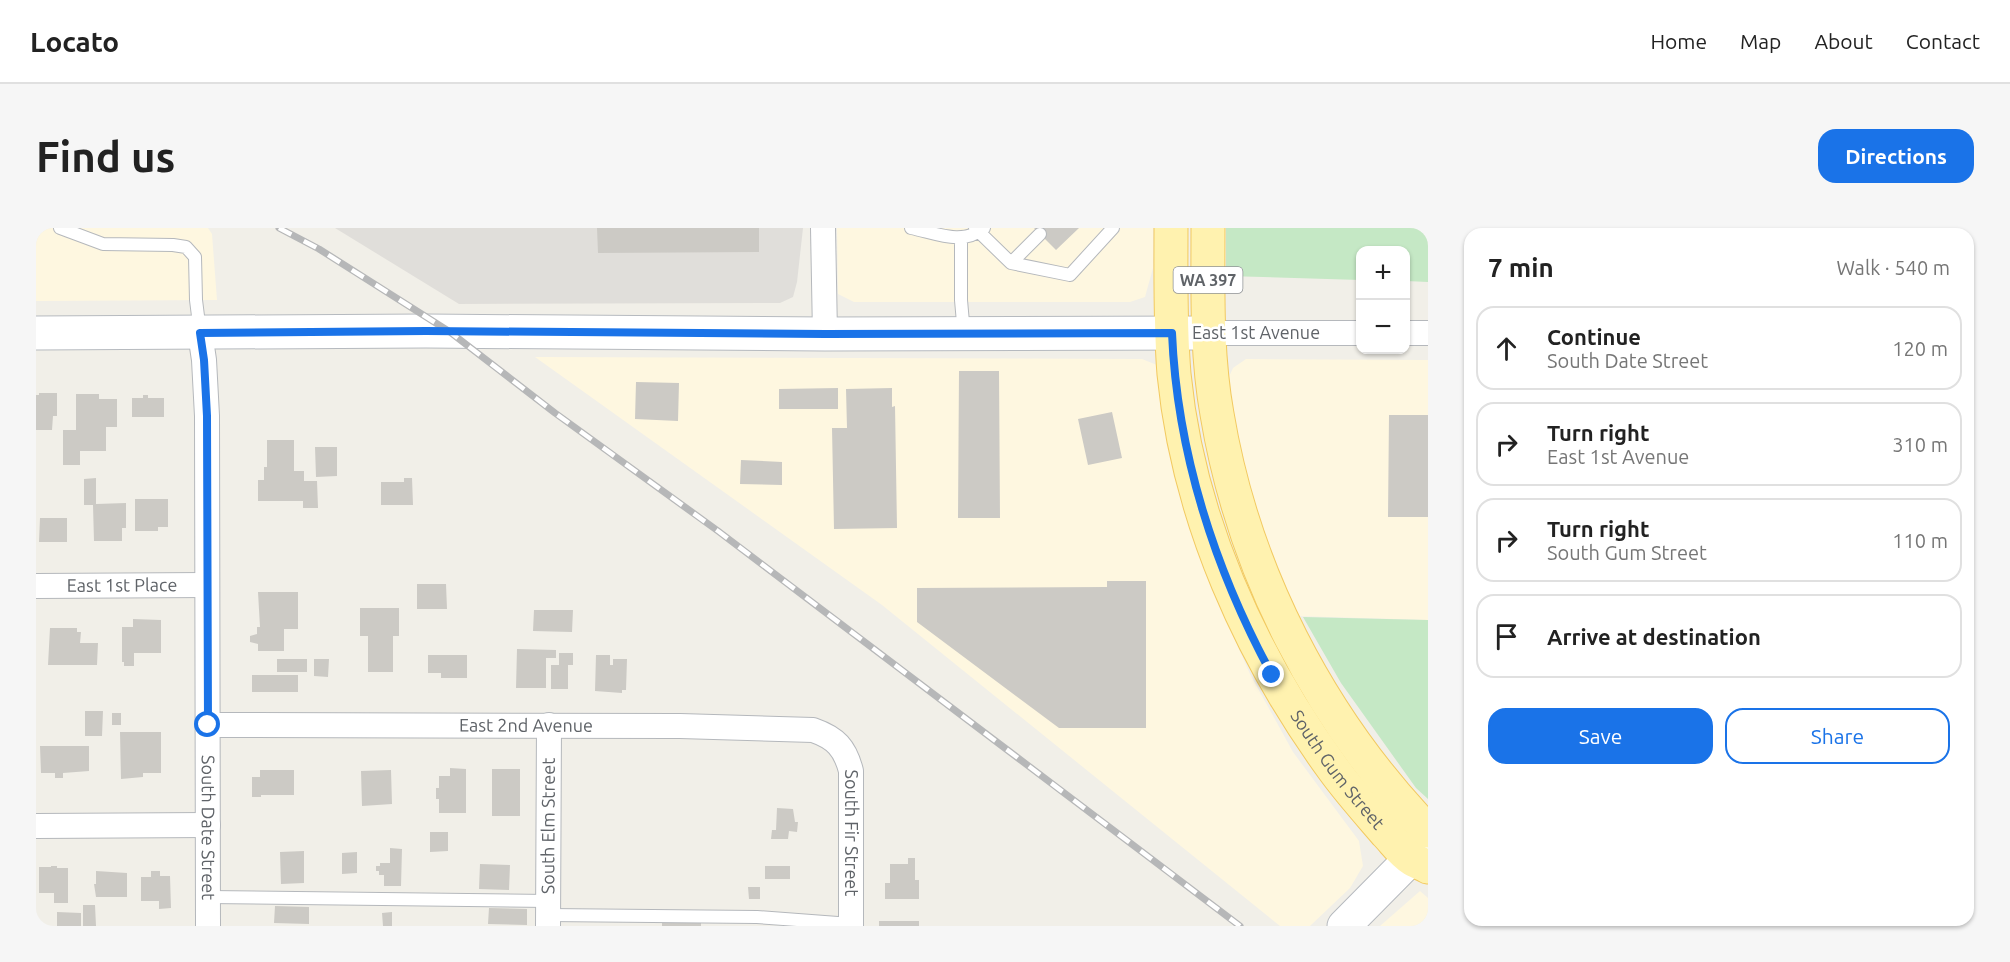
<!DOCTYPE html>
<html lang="en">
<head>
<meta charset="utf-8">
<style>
	:root { --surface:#fff; --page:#f6f6f6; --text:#222; --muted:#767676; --line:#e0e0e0; --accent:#1a73e8 }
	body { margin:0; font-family:Ubuntu,sans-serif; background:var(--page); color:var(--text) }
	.controls { position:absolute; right:18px; top:18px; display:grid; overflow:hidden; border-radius:12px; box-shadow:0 2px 4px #0004 }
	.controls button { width:54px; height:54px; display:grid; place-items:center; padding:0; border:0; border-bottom:2px solid var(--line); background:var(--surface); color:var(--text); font:30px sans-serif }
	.stop { position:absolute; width:18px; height:18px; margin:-14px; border:4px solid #1a73e8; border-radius:50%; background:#fff }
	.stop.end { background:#1a73e8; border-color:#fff; box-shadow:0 2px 6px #0008 }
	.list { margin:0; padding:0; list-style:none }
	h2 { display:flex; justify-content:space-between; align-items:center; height:78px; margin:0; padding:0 24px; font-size:26px }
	h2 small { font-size:20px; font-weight:400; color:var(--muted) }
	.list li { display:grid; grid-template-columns:39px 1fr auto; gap:18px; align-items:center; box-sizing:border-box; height:84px; margin:0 12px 12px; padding:0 12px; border:2px solid var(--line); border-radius:18px }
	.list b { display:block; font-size:22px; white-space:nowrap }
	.list p { margin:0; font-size:20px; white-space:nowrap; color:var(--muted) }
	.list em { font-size:20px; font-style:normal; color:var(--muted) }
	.actions { display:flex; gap:12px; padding:18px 24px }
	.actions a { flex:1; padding:14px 0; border:2px solid var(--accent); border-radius:18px; text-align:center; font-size:21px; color:var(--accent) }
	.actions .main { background:var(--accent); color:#fff }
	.icon { flex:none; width:33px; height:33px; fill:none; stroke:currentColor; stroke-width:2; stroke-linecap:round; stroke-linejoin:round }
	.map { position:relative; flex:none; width:1392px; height:698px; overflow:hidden; border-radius:18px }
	header { display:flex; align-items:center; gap:36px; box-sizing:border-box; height:84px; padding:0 30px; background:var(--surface); border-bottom:2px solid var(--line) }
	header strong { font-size:28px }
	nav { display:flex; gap:33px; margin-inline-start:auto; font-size:21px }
	.intro { display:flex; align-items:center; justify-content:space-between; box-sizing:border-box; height:144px; padding:0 36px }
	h1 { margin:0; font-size:42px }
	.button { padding:15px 27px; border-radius:18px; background:var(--accent); color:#fff; font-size:21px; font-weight:700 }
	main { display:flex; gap:36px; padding:0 36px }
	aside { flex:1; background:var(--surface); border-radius:18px; box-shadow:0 2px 4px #0004 }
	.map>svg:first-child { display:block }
	.commercial { fill:#fef7e0 }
	.industrial { fill:#e0deda }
	.green { fill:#c5e8c5 }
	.building { fill:#cccac5 }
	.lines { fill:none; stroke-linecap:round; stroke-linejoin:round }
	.service-casing { stroke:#b5b8bc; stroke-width:14 }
	.minor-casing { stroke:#b5b8bc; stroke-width:26 }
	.secondary-casing { stroke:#b6babf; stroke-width:35 }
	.primary-casing { stroke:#f2c960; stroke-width:35 }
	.service { stroke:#fff; stroke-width:12 }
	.minor { stroke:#fff; stroke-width:24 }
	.secondary { stroke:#fff; stroke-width:33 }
	.primary { stroke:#fff2af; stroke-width:33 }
	.rail-casing { stroke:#b6b7b8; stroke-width:7 }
	.rail { stroke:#fff; stroke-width:4.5; stroke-dasharray:14; stroke-linecap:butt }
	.route { stroke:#1a73e8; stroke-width:8 }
	.labels { text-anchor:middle; stroke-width:5; stroke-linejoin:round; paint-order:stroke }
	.shield { fill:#fff; stroke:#8f9295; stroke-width:1.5 }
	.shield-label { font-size:16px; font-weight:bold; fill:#5f6368 }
	.street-label { font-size:18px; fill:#5f6368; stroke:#fff }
</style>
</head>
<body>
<header>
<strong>Locato</strong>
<nav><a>Home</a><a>Map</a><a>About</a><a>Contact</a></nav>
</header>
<div class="intro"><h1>Find us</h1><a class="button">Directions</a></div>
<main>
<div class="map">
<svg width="1392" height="698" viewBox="0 0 1392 698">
	<rect width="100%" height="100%" fill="#f1efe8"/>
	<!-- commercial -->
	<path class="commercial" d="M0 0H172L176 6 181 72 0 73Z
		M801 0H1117V40L1109 69 1094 74H818L802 66Z
		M499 129 1106 131 1121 137 1125 150 1143 256 1169 344 1214 446 1257 524 1323 613 1327 638 1314 660 1274 698H1244L846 377Z
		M1210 131 1392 132V392L1258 388 1208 246 1190 155 1197 140Z
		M1384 663 1392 670V698H1344Z"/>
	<!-- industrial -->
	<path class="industrial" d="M299 0H767L761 54 757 69 744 75 423 76Z"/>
	<!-- green -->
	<path class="green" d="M1190 0H1392V54L1370 53V22H1324V52L1190 48Z
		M1267 389 1392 392V571L1380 560 1305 455Z"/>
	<!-- building -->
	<path class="building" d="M561 0H723V24L562 25Z
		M998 0H1043L1020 22Z
		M923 143H963L964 290H922Z
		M600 154 643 155 642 193 599 191Z
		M802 160V181H743V161Z
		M856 160V179L859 178 861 300 798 301 796 200H811L810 161Z
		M3 165H21V188H17L16 202H0V167H3Z
		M40 166H63V171H81V199H70V223H44V237H27V202H40Z
		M107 167H112V170H128V189H96V170H107Z
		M1076 184 1086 230 1052 237 1042 191Z
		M1353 187H1392V289H1352Z
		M231 212H258V243H268V253H281L282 280H267V273H222V252H228V239H231Z
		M279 219H301V248L280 249Z
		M705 232 746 234V257L704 256Z
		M60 250V276L90 275V300H86V313H58L57 277H48V251Z
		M368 250H376L377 277H345V254H368Z
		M99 271H132V299H122V303H99Z
		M4 290H31V314H3Z
		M1071 353H1110V500H1023L881 394V360L1071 359Z
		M381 356H410L411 381H381Z
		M222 364H262V401H248V423H222V416L214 414V408L221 406V399H224Z
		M324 380H363V408H357V444H332V408H324Z
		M498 382H537L536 404 497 403Z
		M97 391 125 392V425H98V438H88V434H86V399H97Z
		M14 400H41V404H45L44 415H62L61 437H12Z
		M481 421 520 422V430H510V460H480Z
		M523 425H537V437H532V461H515V437H523Z
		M392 427H431V450H405V445H392Z
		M560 427H574V437H577V431H591L590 462H586V465L559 463Z
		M241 431H271V444H241Z
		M278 431H293L292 449 278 448Z
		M216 447H262V464H216Z
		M49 483H67L66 508H49Z
		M76 485H85V497H76Z
		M84 504H125V545H107V549L85 551Z
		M4 518H53V543L27 545V550H19V545H5Z
		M414 540 430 541V585H403V571H400V560H403V548H414Z
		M456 541H484V588H456Z
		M224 542H258V567H225V569H216V549H224Z
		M355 542 356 576 326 578 325 543Z
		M741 580 757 581 759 594H762L761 604 753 603 752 611H735L736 602H740Z
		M394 604H412V623L394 624Z
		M354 620 366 621 365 658H348V647H343V643H340V638H344V635H354Z
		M268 623V655L245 656 244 624Z
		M321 624V645L306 646V625Z
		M872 630H879V652H883V671H849V655H854V636H872Z
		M444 636 474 637 473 662 443 661Z
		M15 638H21V640H32V675H18V665H3V639H15Z
		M729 638H754V651H729Z
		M60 643 91 645V669H60L58 656H60Z
		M115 643H124V648H134L135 680 123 681V673H105V649H115Z
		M712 659H724V671H713Z
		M47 677H59L60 698H47Z
		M239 678 273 679V696L238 695Z
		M453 680 491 681V697L452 696Z
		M21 684 45 685V698H21Z
		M356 684V698H347L346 685Z
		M843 693H883V698H843Z
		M626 695H665V698H626Z"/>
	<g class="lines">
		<defs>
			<path id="service" d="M24 0 67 16 137 17 150 19 159 29 160 72 164 104
				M875 0C900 5 926 18 948 0
				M939 0 975 35 1004 6
				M925 11V72L928 106
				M975 35 1034 47 1077 0
				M172 669 512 673
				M512 687 721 689 815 696"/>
			<g id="minor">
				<path d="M787 0 789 106"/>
				<path id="s1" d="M164 105 168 132 171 188 172 698"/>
				<path d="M1173 105H1324"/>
				<path d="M1370 105H1392"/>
				<path id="s2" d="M0 358 171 357"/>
				<path id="s3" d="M172 497 644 498 777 502C800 510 809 520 815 543V698"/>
				<path d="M0 598 172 597"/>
				<path id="s4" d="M512 698 513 497"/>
			</g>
			<path id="secondary" d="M0 105 390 103 789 106 1173 105
				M1308 698 1392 613"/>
			<g id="primary">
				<path id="s5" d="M1135 0C1135 48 1134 97 1138 146 1152 289 1214 427 1298 542 1314 564 1332 584 1350 605 1358 613 1366 625 1376 631 1380 634 1387 636 1392 639"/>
				<path d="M1172 0C1172 62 1170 125 1181 186 1207 342 1283 490 1392 603"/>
			</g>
		</defs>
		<!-- service casing -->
		<use href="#service" class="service-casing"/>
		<!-- minor casing -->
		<use href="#minor" class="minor-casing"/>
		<!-- secondary casing -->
		<use href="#secondary" class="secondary-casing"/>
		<!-- primary casing -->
		<use href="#primary" class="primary-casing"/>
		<!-- service -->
		<use href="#service" class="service"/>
		<!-- minor -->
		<use href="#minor" class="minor"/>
		<!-- secondary -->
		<use href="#secondary" class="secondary"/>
		<!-- primary -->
		<use href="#primary" class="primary"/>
		<defs>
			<path id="rail" d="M243 0 283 21 414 104 519 185 682 303 1204 698"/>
		</defs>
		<!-- rail casing -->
		<use href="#rail" class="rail-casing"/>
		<!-- rail -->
		<use href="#rail" class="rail"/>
	</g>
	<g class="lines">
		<!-- route -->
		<path class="route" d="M172 497 171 188 168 132 164 105 390 103 789 106 1136 105C1141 225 1179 342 1236 447"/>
	</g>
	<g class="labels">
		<!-- shield labels -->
		<rect class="shield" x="1137.5" y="39" width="69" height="26" rx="4.5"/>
		<g class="shield-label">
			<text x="1172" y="58">WA 397</text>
		</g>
		<!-- street labels -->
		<g class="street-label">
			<text x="1220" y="111">East 1st Avenue</text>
			<text dy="6" stroke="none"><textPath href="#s2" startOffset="86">East 1st Place</textPath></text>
			<text dy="6" stroke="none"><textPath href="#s3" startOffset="318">East 2nd Avenue</textPath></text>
			<text dy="6" stroke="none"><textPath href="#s5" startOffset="580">South Gum Street</textPath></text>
			<text dy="6" stroke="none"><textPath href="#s4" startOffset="100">South Elm Street</textPath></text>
			<text dy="6" stroke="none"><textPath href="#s1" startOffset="495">South Date Street</textPath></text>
			<text dy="6" stroke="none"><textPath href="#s3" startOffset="726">South Fir Street</textPath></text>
		</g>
	</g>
</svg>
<div class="controls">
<button>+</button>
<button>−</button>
</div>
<div class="stop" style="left:172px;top:497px"></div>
<div class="stop end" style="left:1236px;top:447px"></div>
</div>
<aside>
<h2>7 min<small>Walk · 540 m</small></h2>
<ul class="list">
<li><svg class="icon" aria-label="ahead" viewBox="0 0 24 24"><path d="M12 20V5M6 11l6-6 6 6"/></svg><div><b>Continue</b><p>South Date Street</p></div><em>120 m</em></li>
<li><svg class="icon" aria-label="right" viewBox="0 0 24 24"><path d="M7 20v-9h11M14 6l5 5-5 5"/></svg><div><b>Turn right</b><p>East 1st Avenue</p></div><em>310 m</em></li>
<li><svg class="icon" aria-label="right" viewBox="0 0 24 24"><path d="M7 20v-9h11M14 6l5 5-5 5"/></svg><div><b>Turn right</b><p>South Gum Street</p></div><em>110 m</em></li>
<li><svg class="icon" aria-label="arrive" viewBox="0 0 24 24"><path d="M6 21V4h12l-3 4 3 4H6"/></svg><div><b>Arrive at destination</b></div></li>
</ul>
<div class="actions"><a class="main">Save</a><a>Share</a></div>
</aside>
</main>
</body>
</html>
